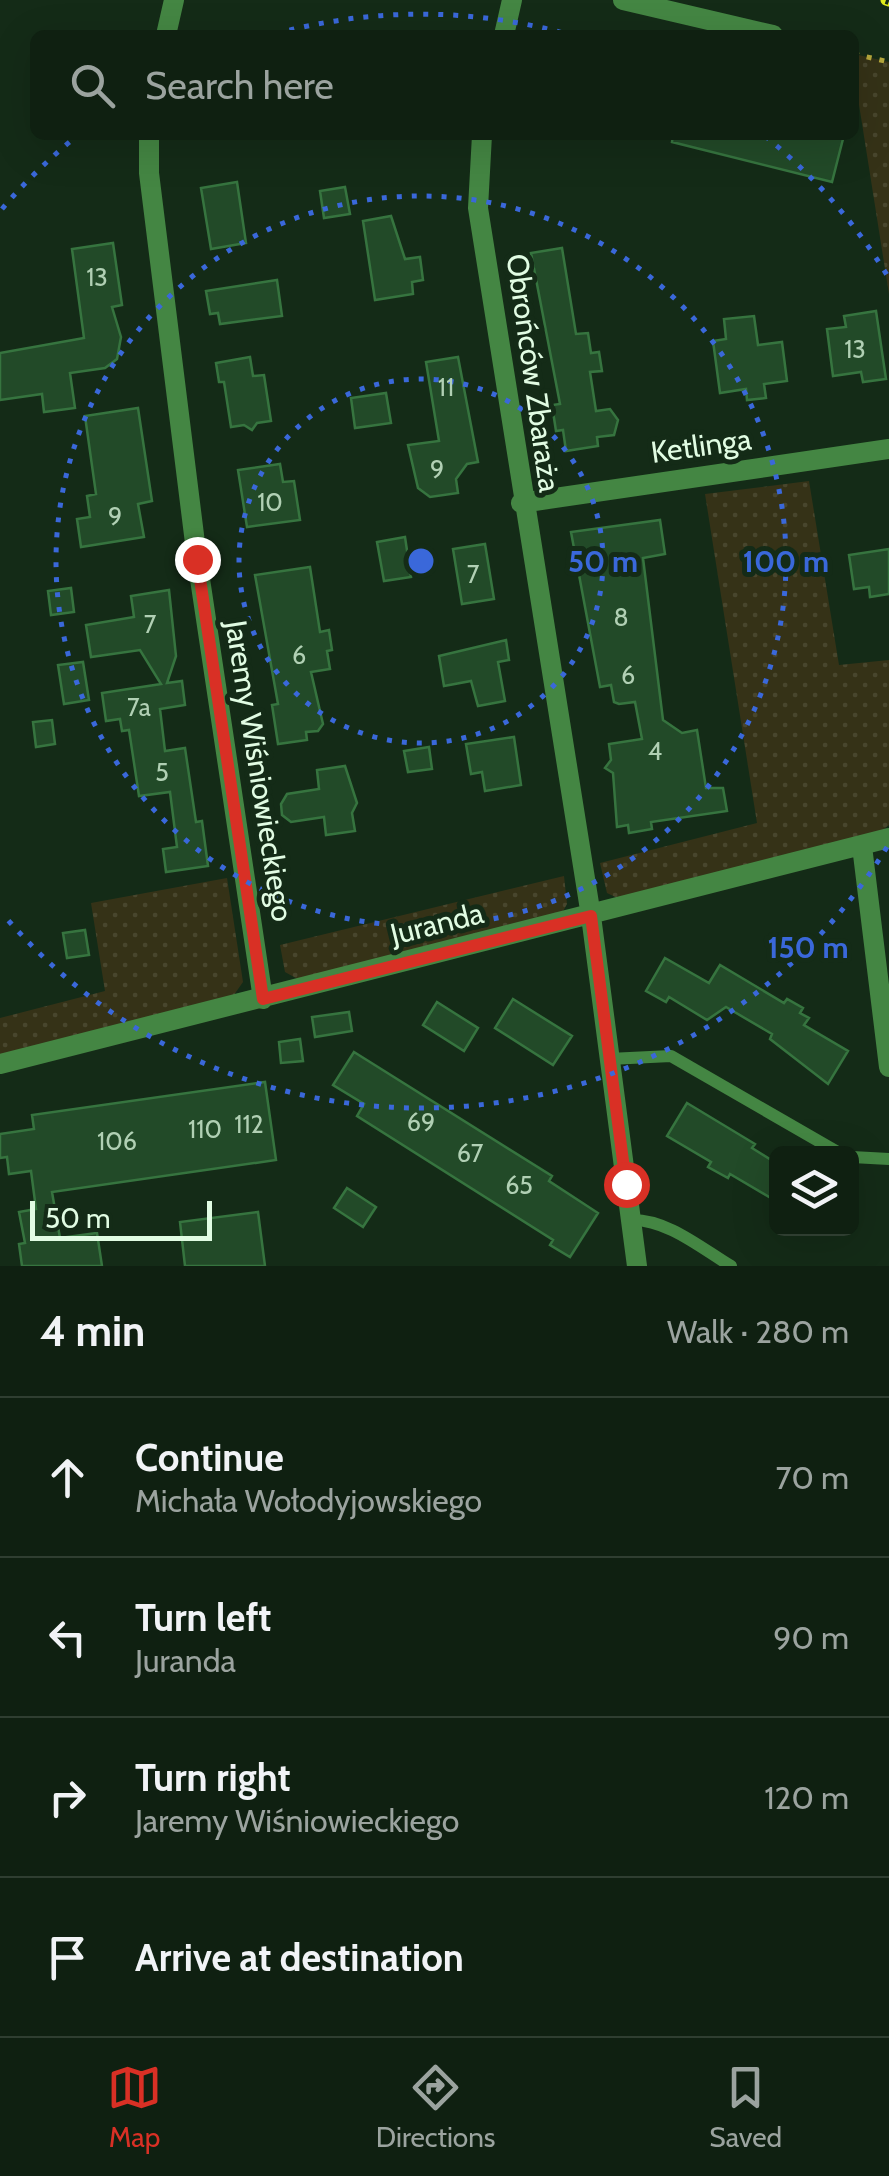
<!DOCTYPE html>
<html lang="en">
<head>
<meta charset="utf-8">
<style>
	:root { --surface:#0f2011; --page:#18281a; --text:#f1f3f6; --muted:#9ba39f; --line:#2f3e31; --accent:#d93025 }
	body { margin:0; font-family:Cabin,sans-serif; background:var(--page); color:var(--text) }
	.controls { position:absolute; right:30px; bottom:30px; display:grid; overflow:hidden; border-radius:15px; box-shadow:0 10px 40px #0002 }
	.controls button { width:90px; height:90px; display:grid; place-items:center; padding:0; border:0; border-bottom:2px solid var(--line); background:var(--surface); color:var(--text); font:50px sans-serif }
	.scale { position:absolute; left:30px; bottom:25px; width:182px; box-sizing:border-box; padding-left:10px; border:5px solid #e1fce3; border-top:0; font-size:28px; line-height:35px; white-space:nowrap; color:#e1fce3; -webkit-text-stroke:8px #142b17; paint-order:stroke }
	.stop { position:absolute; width:30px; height:30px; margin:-22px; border:8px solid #d93025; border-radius:50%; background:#fff }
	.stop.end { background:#d93025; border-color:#fff; box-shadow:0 2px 10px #0008 }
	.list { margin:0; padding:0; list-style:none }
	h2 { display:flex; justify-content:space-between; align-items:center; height:130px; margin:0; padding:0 40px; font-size:42px }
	h2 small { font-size:32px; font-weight:400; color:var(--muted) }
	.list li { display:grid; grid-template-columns:65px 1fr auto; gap:30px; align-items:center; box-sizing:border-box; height:160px; padding:0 40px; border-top:2px solid var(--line) }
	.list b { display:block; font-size:38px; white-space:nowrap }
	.list p { margin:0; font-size:32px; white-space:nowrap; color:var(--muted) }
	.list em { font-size:32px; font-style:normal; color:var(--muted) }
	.icon { flex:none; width:55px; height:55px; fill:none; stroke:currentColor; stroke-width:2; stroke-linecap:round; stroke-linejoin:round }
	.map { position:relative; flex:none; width:889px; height:1266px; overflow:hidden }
	.search { position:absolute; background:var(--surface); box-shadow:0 10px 40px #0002; left:30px; right:30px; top:30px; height:110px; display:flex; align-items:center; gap:25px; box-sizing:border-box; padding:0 35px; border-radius:15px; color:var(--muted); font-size:38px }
	.sheet { height:770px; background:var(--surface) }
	nav { display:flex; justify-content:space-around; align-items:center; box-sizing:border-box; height:140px; border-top:2px solid var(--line); background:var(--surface); font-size:28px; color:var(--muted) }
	nav a { display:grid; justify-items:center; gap:5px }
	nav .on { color:var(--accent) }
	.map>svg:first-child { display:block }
	.grass { fill:url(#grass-dots) }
	.building { fill:#224a28; stroke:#36743f; stroke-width:2.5 }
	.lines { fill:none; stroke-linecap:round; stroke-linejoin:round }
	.path { stroke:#b5a83c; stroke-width:5; stroke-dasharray:5 8; stroke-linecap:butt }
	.lane { stroke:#448643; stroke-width:12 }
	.street { stroke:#448643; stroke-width:20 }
	.rail-casing { stroke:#e0ec1d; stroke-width:11 }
	.rail { stroke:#142b17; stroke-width:8; stroke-dasharray:22; stroke-linecap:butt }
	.route { stroke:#d93025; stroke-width:12 }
	.ring { fill:none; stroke:#3a68da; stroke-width:5; stroke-dasharray:5 10 }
	.labels { text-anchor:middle; stroke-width:10; stroke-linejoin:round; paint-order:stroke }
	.number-label { font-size:25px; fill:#b1d0b4 }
	.street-label { font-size:30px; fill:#e1fce3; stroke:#142b17 }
	.centre { fill:#3a68da; stroke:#142b17; stroke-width:5 }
	.ring-label { font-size:30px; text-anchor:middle; font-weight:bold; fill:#3a68da; stroke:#142b17; stroke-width:10; stroke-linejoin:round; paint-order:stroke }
</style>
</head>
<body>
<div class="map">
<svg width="889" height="1266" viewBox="0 0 889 1266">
	<defs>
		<pattern id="grass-dots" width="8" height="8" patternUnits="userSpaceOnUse" patternTransform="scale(2.5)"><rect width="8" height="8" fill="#353217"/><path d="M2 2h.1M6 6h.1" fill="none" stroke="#48462d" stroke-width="1.8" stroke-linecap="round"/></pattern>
	</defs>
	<rect width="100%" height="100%" fill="#142b17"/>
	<!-- grass -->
	<path class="grass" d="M854 54 889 62V294L854 73Z
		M809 481 839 665 889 660V825L862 846 632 905 607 893 600 863 757 823 705 494Z
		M564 876 567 904 556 924 312 987 285 972 280 945Z
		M227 878 243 982 224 1009 0 1064V1018L105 991 91 903Z"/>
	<!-- building -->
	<path class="building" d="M673 135H844L832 182 672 142Z
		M237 182 246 243 211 249 201 188Z
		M345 187 350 214 324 218 320 191Z
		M391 216 405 259 420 257 423 280 412 282 413 294 375 300 363 221Z
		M113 243 122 305 112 307 121 337 117 359 105 368 70 373 75 408 44 412 42 394 0 400V353L84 338 72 249Z
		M562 248 576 334 588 333 591 353 599 352 602 371 590 372 596 411 610 409 618 420 614 435 597 437 598 446 566 451 563 430 556 431 552 405 560 404 531 253Z
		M277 280 282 316 220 324 218 313 210 314 206 291Z
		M876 311 886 379 863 382 861 372 833 376 827 329 846 327 844 316Z
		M754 316 758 345 782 342 787 381 764 384 766 398 747 400 746 389 720 393 713 341 726 339 724 319Z
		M250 357 253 376 264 375 271 421 257 423 252 430 244 425 231 427 224 382H219L216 363Z
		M458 357 478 462 467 464 456 479 458 493 430 497 418 488 408 445 439 441 426 362Z
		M386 393 391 423 355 428 351 398Z
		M138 408 152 501 138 504 144 537 81 547 77 519 90 517 87 496 96 494 85 416Z
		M280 464 283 482 294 481 300 520 247 527 238 470Z
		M660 520 665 554 643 558 663 720 682 733 697 730 706 788H723L727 811 651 822 652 829 629 833 628 825 617 827 613 773 605 768 611 760 609 744 642 739 635 702 619 704 614 702 611 685 600 687 571 532Z
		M405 537 411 577 384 581 377 542Z
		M485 544 494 599 462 604 453 549Z
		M889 549V594L870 597 869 587 854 589 849 555Z
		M310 567 320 632 329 630 332 650 327 651 330 669 311 672 323 724 318 731 306 732 307 740 278 744 272 705 278 704 255 575Z
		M71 588 74 612 51 615 48 591Z
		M169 590 176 656 167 683 182 681 185 705 160 709 165 751 185 748 196 822 202 821 208 866 166 872 163 849 177 847 170 792 139 796 129 730 122 731 120 719 106 721 102 693 161 684 140 650 91 657 86 625 134 617 131 596Z
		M506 640 509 660 498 662 505 701 478 706 471 681 444 686 439 656Z
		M83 662 89 700 64 704 58 665Z
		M52 720 55 744 36 747 33 722Z
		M514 737 521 785 485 791 482 772 471 774 466 744Z
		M429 747 432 769 408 772 404 751Z
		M345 766 357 803 352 813 355 831 326 835 324 817 291 822 282 815 281 804 287 794 319 789 317 770Z
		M85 930 89 955 67 958 63 933Z
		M665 958 709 983 720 965 784 1003 787 999 803 1008 800 1013 809 1018 804 1025 848 1051 828 1084 770 1039 772 1034 726 1007 707 1020 669 997 666 1002 646 991Z
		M513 999 572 1036 553 1065 495 1028Z
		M437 1002 478 1028 464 1051 423 1025Z
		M349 1012 352 1031 315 1037 312 1017Z
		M300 1039 303 1061 281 1063 279 1042Z
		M354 1052 552 1176 549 1181 598 1213 570 1257 550 1245 553 1240 357 1116 364 1104 333 1085Z
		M265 1082 276 1160 52 1192 60 1238 97 1233 102 1266H22L19 1244 25 1243 19 1212 36 1209 31 1171 9 1174 7 1157 0 1158V1134L34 1129 32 1115Z
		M687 1103 755 1144 752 1148 776 1163V1201L730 1174 728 1178 708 1167 711 1162 667 1136Z
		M347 1188 376 1207 363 1227 334 1208Z
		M258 1212 265 1266H185L180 1222Z"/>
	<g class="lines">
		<!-- path -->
		<path class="path" d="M854 54 889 62"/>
		<!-- lane -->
		<path class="lane" d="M609 1059 671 1056 841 1154
			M852 1157 889 1159
			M631 1220C667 1219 701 1248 731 1266"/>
		<!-- street -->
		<path class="street" d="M623 0 773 35
			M166 35 174 0
			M504 35 512 0
			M149 135V173L197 559 263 999
			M482 135 478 208 591 916 637 1266
			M521 503 889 449
			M862 846 889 1067
			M0 1064 889 838"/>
		<defs>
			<path id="rail" d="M886 0 889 1"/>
		</defs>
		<!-- rail casing -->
		<use href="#rail" class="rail-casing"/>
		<!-- rail -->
		<use href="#rail" class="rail"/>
	</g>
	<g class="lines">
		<!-- route -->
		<path class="route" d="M197 559 263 999 591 916 626 1184"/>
	</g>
	<!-- distance rings -->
	<g class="ring">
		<circle cx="421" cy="561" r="182"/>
		<circle cx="421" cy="561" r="365"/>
		<path d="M887 847A547 547 0 0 1 2 913M2 209A547 547 0 0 1 77 136M275 34A547 547 0 0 1 567 34M765 136A547 547 0 0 1 887 275"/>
	</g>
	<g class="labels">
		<!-- number labels -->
		<g class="number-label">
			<text x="97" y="286">13</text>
			<text x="855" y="358">13</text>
			<text x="446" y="396">11</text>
			<text x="437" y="478">9</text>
			<text x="270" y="511">10</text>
			<text x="115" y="525">9</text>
			<text x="473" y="583">7</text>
			<text x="621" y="626">8</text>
			<text x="150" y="633">7</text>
			<text x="299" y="664">6</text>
			<text x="628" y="684">6</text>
			<text x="139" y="716">7a</text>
			<text x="655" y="760">4</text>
			<text x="162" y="781">5</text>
			<text x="421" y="1131">69</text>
			<text x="249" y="1133">112</text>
			<text x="205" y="1138">110</text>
			<text x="117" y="1150">106</text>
			<text x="470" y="1162">67</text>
			<text x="519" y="1194">65</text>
		</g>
		<!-- street labels -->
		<g class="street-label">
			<text transform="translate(533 373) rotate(82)" y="10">Obrońców Zbaraża</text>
			<text transform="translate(701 446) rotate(-8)" y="10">Ketlinga</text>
			<text transform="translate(259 771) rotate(81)" y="10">Jaremy Wiśniowieckiego</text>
			<text transform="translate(437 924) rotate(-14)" y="10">Juranda</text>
		</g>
	</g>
	<circle cx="421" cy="561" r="15" class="centre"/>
	<g class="ring-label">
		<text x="603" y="572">50 m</text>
		<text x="786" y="572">100 m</text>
		<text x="808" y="958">150 m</text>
	</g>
</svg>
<div class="controls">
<button><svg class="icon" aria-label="layers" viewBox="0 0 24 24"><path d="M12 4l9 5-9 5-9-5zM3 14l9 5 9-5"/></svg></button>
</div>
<div class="scale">50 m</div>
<div class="stop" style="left:626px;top:1184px"></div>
<div class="stop end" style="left:197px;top:559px"></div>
<div class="search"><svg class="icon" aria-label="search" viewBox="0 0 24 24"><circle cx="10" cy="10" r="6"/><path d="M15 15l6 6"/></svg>Search here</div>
</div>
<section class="sheet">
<h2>4 min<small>Walk · 280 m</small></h2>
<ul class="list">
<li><svg class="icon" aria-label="ahead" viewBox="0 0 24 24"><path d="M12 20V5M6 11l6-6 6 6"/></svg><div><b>Continue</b><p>Michała Wołodyjowskiego</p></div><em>70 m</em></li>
<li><svg class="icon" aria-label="left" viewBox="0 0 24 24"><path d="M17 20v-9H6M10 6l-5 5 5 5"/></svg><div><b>Turn left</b><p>Juranda</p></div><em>90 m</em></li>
<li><svg class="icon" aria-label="right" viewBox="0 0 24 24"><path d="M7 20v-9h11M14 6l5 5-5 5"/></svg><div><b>Turn right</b><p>Jaremy Wiśniowieckiego</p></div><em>120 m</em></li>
<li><svg class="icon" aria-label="arrive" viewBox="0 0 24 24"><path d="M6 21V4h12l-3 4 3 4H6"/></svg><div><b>Arrive at destination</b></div></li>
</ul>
</section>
<nav>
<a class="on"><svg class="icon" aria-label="map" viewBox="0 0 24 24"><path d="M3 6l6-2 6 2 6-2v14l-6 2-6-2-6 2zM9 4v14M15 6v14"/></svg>Map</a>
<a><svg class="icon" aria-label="directions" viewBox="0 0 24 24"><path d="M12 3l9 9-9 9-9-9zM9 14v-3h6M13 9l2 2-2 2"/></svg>Directions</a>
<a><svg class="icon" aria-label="saved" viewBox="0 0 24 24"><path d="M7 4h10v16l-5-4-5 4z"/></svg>Saved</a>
</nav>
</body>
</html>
